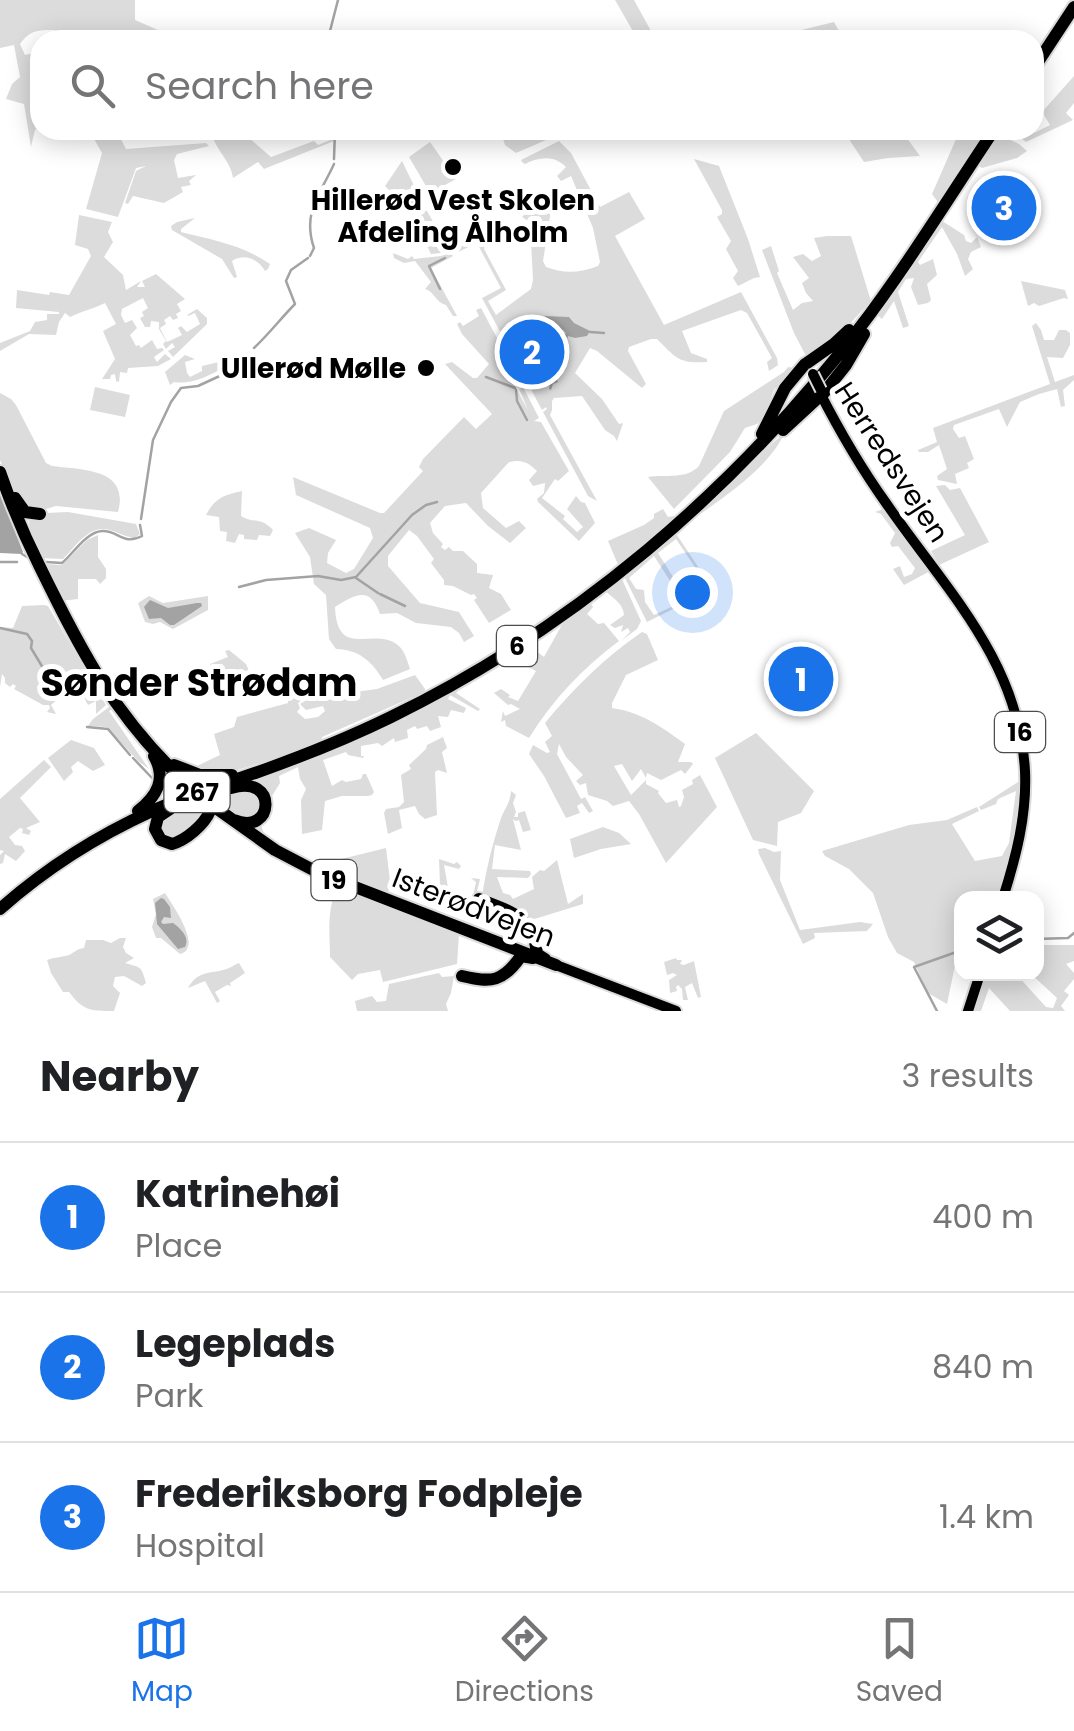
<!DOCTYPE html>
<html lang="en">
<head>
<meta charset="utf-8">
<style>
	:root { --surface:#fff; --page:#f2f2f2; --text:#202124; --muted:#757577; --line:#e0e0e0; --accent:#1a73e8 }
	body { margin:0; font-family:Poppins,sans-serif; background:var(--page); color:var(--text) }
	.controls { position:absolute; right:30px; bottom:30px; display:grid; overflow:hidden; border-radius:20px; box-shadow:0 5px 25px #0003 }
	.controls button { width:90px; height:90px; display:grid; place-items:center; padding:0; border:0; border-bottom:2px solid var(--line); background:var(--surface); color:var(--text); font:50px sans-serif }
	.you { position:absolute; left:692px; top:592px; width:35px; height:35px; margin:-25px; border:8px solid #fff; border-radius:50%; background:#1a73e8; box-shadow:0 0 0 15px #1a73e833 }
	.badge { display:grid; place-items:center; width:65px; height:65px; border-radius:50%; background:var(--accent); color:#fff; font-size:32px; font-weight:700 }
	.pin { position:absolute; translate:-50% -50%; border:5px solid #fff; box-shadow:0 2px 10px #0006 }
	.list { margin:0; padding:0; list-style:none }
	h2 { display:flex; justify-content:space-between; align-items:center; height:130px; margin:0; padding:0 40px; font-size:42px }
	h2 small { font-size:32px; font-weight:400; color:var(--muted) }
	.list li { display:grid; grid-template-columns:65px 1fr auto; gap:30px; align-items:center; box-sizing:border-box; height:150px; padding:0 40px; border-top:2px solid var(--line) }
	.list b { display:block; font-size:38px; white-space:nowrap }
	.list p { margin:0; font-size:32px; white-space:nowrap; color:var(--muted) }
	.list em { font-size:32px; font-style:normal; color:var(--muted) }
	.icon { flex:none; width:55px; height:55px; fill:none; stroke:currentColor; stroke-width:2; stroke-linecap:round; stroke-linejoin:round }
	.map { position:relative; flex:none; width:1074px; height:1011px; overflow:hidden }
	.search { position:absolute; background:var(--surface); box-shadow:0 5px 25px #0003; left:30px; right:30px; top:30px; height:110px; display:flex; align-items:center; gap:25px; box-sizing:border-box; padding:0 35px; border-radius:30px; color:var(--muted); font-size:38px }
	.sheet { height:580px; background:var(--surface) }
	nav { display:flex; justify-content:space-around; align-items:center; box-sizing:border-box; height:140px; border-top:2px solid var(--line); background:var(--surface); font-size:28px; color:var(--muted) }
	nav a { display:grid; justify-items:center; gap:5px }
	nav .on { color:var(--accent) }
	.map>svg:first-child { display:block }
	.green { fill:#dcdcdc }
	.water { fill:#a3a3a3 }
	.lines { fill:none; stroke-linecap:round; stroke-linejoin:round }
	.stream { stroke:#a3a3a3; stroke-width:2.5 }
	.major-casing { stroke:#dbdbdb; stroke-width:14 }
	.highway-casing { stroke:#dbdbdb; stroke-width:16 }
	.major { stroke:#000; stroke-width:10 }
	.highway { stroke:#000; stroke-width:12 }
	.major-bridge-casing { stroke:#dbdbdb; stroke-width:14; stroke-linecap:butt }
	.highway-bridge-casing { stroke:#dbdbdb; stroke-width:16; stroke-linecap:butt }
	.major-bridge { stroke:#000; stroke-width:10 }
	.highway-bridge { stroke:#000; stroke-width:12 }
	.poi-dot { fill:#000; stroke:#fff; stroke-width:4 }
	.labels { text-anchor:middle; stroke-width:10; stroke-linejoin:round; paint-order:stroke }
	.shield { fill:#fff; stroke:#4c4c4c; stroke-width:2.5 }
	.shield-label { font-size:25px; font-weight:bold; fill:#000 }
	.poi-label { font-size:28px; font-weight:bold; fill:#000; stroke:#fff }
	.street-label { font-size:28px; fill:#000; stroke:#fff }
	.district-label { font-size:38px; font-weight:bold; fill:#000; stroke:#fff }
</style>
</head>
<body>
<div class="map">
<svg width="1074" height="1011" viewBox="0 0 1074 1011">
	<rect width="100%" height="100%" fill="#fff"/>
	<!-- green -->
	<path class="green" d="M0 0H135V20L158 30 157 36 141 38 112 36 111 40H54V30C38 30 30 30 20 44L25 55 40 51V128L38 127 35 130 31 147 24 104 6 99 12 84 20 77 14 45 0 48Z
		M615 0H634L656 40H638Z
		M834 22 844 40H789L785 34Z
		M1074 76V103L1066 113 1073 120 1026 142 1022 139 1050 125 1042 112Z
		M84 130H116L126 149 206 143 209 146 177 154 174 160 178 178 196 175 189 181 191 185 181 187 183 192 164 203 133 196 128 204 125 203 136 171 146 166 136 168 118 217 86 209 102 153 93 137 89 139Z
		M211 130H240L271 157 314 141 318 145 333 139 334 141 264 169 258 162 233 178C231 160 213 148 211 130Z
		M500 130H553V137L516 153 505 145Z
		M843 130H901L920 156 888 158 864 162Z
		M960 130H989L940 205 932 194Z
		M995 133 1019 144 1027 151 1017 158 982 168 975 164Z
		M559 141 571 153 600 207 629 192 645 219 615 236 664 325 741 292 777 358 778 365 769 371 767 362 772 358 747 313 741 310 682 331 691 353 707 359V362C679 364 676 358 657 339H651L629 347 628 351 646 384 642 388 597 351 590 348 575 373 602 399 619 424 623 423 617 441 614 436 605 430 582 396 554 398 552 401V410L550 415 597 501 588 496 543 412 547 409 546 407 542 410 482 298 501 288 477 243 458 252 456 249 469 242 472 233 479 229 486 240 484 249 506 290 488 301 496 315 531 289 533 280 530 222 522 217 531 208 533 213 551 210 543 261 546 267C563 274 580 273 598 266L600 262 593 228 571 176 561 181 557 176 566 167C554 155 539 157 525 164L522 162 521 160Z
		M430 142 456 179 430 193 409 157Z
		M694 159 719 166 748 239 760 277 754 278 738 286 733 278 738 271 726 249 731 241 717 217 722 214V210Z
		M402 161 422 202 421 205 411 212 385 186Z
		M424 210 427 211 448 248 440 253 431 254 415 222 419 219 416 214Z
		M79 215 112 222 108 232 113 242 104 257 123 275 126 290 141 281 137 287H145L142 281 156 274 185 299 177 304 181 311 176 314 178 318 173 320 170 316 164 320 166 324 160 328 167 342 182 335 178 328 181 326 187 332 200 324 195 313 188 316 187 315 197 309 207 318V324L173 357 168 351 175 347 172 343 166 349 163 344 166 341 159 329V322L151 321 150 327H145L140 318 144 316 142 312 148 308 143 298 122 309 121 315 125 323 132 320 137 328 130 335 136 346 139 345 141 348 152 340 157 349 162 348 164 350 154 357 157 362 165 354 171 359 158 366 128 368 127 373 120 372 119 382 116 381 115 374 111 375 110 379H102L115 359 103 331 116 324 105 303C93 309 82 311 70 317L65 313 59 322 56 335 29 334 0 351V343L30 331 35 322 47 320V314H59V312L16 308 17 290 49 295 50 292 69 295 91 256 88 249 75 245Z
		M195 218 181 229V232C213 240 243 245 270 264L268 269 265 271C258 259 244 253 232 261L237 277 234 278 222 259 172 230 171 226 177 222Z
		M939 219 964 235 966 241 971 243 977 237 981 247 971 252 968 259 973 269 965 276 957 254 942 227 918 262 920 265 933 259 937 275 927 284 931 300 928 303 918 305 911 287 914 278 906 279 898 292 909 326 903 328 894 301 882 319 876 314Z
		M827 236H851L871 301 843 331 807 358 794 333 762 250 771 246 779 271 777 273 793 310 802 303 813 301 806 293 802 283 809 278 793 257 803 254 812 261 821 256 814 238Z
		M393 253 408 259 412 256 414 259 441 256 451 253 453 256 431 268 457 316H453L446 305C436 303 434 291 425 289L431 282 415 261 404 263 394 258Z
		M1021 281 1065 290 1068 299 1064 298 1039 306 1034 303 1028 306Z
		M481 308 522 385 518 388 502 359 500 360 528 410 519 389 523 387 539 418 534 421 541 422 569 471 558 481 555 479 542 498 565 516 563 519 577 532 583 527 567 509 576 496 581 502 585 503 595 523 579 541 538 502 537 499 544 493 545 483 533 486 529 480 537 471C528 462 522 459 509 462L481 493 483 508 506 528 519 521 526 528 510 543 488 526 466 503 445 506 430 523 433 533 443 544 441 547 445 550 449 547 453 551H463L477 564V573L493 575 489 588 501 594 511 610 489 623 474 600 477 598 474 594 471 595 453 586 444 585V580L431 563 434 559 417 536 409 530 388 556V566L420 603 459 612 474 636 464 642 459 633 451 627 416 623 397 613 380 614C370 586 356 594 335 607 337 662 376 624 400 647 405 652 408 663 410 669L383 680C371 660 359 650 336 649L329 639 326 595 314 584 310 557 295 533 309 528 336 540 328 553 327 563 346 573 354 569 373 538 370 528 296 495 293 477 380 513H384L423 471 419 467 423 459 464 417 476 429 492 414 445 364 452 362 473 378H477L489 364 462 334 457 324 460 322 463 326 479 316 476 310Z
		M1036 323 1041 330 1044 340H1054L1059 330H1066L1070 333V345L1063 358 1047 357 1055 382 1074 375V380L1063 390 1065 406 1061 407 1057 389 1039 394 1020 402 1007 427 999 409 954 425 953 429 959 438 965 436 974 459 967 463 969 468 955 474 957 484 938 480 937 476 947 469 939 445 928 452H919L918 450 937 442 933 428 1050 384 1032 326Z
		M185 355 195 359 185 362 187 373 190 377 202 371V366L219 362 220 367H224C210 376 190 385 174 382L170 385 165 372Z
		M788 367 794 368 774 390 763 418 757 424 745 428 730 452 674 509 648 477C665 474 686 480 699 466L724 411 784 372Z
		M95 387 130 395 125 417 90 410Z
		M0 393 11 399 16 405 46 463 52 466C82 470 130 468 118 512L56 506 39 511 27 510 17 499 0 460Z
		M785 432C767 473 710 506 675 532L712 588 693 599V595L704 589 705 586 702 581 692 585 691 582 699 573 676 539 658 553 680 588 676 590 654 556 629 578 636 589 644 590 645 602 654 615 680 603 681 605 647 622 623 574 673 533Z
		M945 485 950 490 960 488 989 542 939 565 931 551 965 535 936 486Z
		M242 491 241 516C254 524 259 516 273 530L270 536 259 535 257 540 244 539V535L239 534 235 543 226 541 227 532 220 531 219 517 206 515C215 498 224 495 242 491Z
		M886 508 932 570 904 585 893 569 900 566 904 577 912 574 915 568 898 546 892 547 890 543 895 533 881 514 875 512Z
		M663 509 668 517 680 515 619 567 608 541 644 525 654 518V514Z
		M68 512 136 524 140 534 135 538C124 537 113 529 103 529 87 528 73 549 63 559L40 558 30 533 29 521 46 513Z
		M98 535V557L106 569V578L100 584 96 579H78V599L60 601 46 564 62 565 87 540Z
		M621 577 641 621 637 629 622 640 630 632 628 628 621 632 623 625 615 628 610 625 624 615C623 603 613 598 605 591Z
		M149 596 163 603 208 596V610L173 629 160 622 153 624 145 622 138 603Z
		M589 601 593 607 587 614 598 624 604 623 619 641C583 668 553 699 529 738L506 726 505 720 501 722 503 711 505 716 520 709 511 704 508 705 494 693 501 689 510 695 508 697 518 701 536 671 514 660 506 661 459 689 456 693 480 709 478 711 450 695 448 699 466 708 464 713 451 710 448 717 438 716 441 727 430 731 427 726 417 729 415 726 407 730 408 738 395 742 394 738 382 746 378 743 361 746V756H364L363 758 348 755 346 752 323 760 332 786 342 780 346 782 361 779 363 774H366L374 792 372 795 368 796H342L325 801 322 830 302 834 301 800 306 789 300 779 298 767 279 776 280 783 272 796 269 818 261 825 267 843 245 826 268 811 246 782C297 762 354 748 398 717L400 721 406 719 405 714 534 642 531 647 544 657 564 621Z
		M44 605 48 606 106 705 96 714V701L88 705 82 694 74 700 65 686 57 691 60 697 51 705 56 714 47 712 50 708 49 705H43L14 689 16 686 13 684 10 687 5 683V678L2 674 0 687V627L13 628 22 606Z
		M642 632 647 634 658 660 626 675 612 703V708C641 712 662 727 685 744L678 762H691L693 764 685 774 681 770 661 780 647 773 646 778 641 769 632 781 622 764 614 766 631 795 646 780V784L659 791 658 793 666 803 677 800 679 807 681 806 684 797 682 790 693 784 692 780 700 775 717 807 666 863 639 814 629 801 613 806 607 801 588 795 586 783 580 785 576 781 583 775 566 757 559 744 557 754 581 799 585 797 593 811 589 813 582 803 577 806 580 813 566 818 544 776 529 754 533 745 547 753 550 752 545 742 552 736 545 723C574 688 604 658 642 632Z
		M229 650 246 664 249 671 244 676 240 675 217 682 210 664 228 657 225 651Z
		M415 675 425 689 424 694 412 701 413 697 322 737 321 743 313 747 234 771H198L175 761 174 757 197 766 220 755 214 734 234 727 237 717 288 703V694L305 698 298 703 300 708 297 712 305 719 318 717 325 711 323 706 306 710 300 704 310 698 377 689Z
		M113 704 116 708 109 711 149 769 138 761 107 727 88 726 93 719Z
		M756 733 814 791 801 813 778 822 777 846 753 840 715 758Z
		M443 737 447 748 442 752 447 773 438 770 435 772 437 815 425 819 419 814 415 806 399 810 402 828 388 834 384 813 386 809 399 807 404 802 401 775 411 769 409 765 426 749 427 745Z
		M71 740 94 748 105 765 93 771 78 761 71 767 73 772 64 781 48 758Z
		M44 760 51 767 20 798 40 822 26 828 31 831 29 835 22 833 23 829 20 828 9 837 15 845 22 846 25 851 16 861 5 854 3 863 0 864V855L4 851 0 850V799Z
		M1018 782H1022L1020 816 1000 898H962L961 949 958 951 947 1004 928 993 914 962 897 953 888 937 873 893 849 869 825 856 822 851 909 825 947 820 977 807 979 811 952 824 975 861 1002 856 1009 843 1016 791 998 799 996 804 981 810 979 807Z
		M242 788 261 796 256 818 236 817 213 798Z
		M511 791 516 795 513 803 516 812 514 817H518V813L525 811 531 830 523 832 519 820 516 821 513 819 521 850 495 845 492 869 530 871 531 874 528 878 497 877 503 893 510 895 513 899 534 889 532 877 540 870 544 871 557 860 568 904 583 894V904L528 921 482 896C486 870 492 845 500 821 504 808 510 805 511 791Z
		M200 800 208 811 176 842 158 834 161 816 173 809Z
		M603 827 619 833 631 844 601 849 574 858 570 839Z
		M386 848 391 889 387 892 317 865Z
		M765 848 774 852 781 851 780 880 800 930 860 922 873 924 867 931 814 933 815 938 803 944 759 854 758 849Z
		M439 859 454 864 457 862 461 866 459 869 444 865 451 904 470 910 476 882 471 878 480 879 471 918 396 891 394 874C411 872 422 872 435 885H440Z
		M338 888 459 934 457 964 383 982 380 970 358 974 352 980 330 957C330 934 326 908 338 888Z
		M165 893C172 904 195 937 187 949 186 952 183 953 180 954L161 938H156L152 927 156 914 153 899Z
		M120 938H126L123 947 126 953 134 958 125 963C141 968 141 965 146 983L142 986 124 976 115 977 113 986 120 993 114 1011C91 1011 83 1011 69 992H63L51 973 47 960C55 957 62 957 69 955 75 952 77 949 84 948L86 940H103L111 943Z
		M1037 945H1074V961L1066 964 1074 973V979L1064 991 1069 995 1061 1006 1065 1011H1010L989 988 981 1011H971L982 974H1016L1046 1007 1053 1008 1057 998 1031 974H1036Z
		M676 958 677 960H682L680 964 684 965 694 961 701 997 698 998 692 983 685 987 688 1000H683L682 989 678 985 676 987 677 991 670 993 669 980 677 975 673 973 667 975 664 962Z
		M239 963 245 973 230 983 231 986 227 985 215 992 220 1001 217 1003 205 981 188 988C198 971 207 974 223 970 229 969 234 965 239 963Z
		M439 973 442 977 454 976 451 993 446 1004 448 1011H357L355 1001 372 996 377 1002 386 1001 389 984Z"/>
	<!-- water -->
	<path class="water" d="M545 316 569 317 574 323 590 331 587 336 575 338 568 336 566 344 568 350 563 352 560 358 556 359 557 367 552 369 558 382 553 384 551 390 549 389 550 383 555 380 549 367 555 364 553 360 560 356 561 351 564 349 563 338 566 333 563 330 546 325 543 319Z
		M0 493 23 552 22 554 0 553Z
		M150 600 168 608 197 603H201L202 606 174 625H170L161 618 149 619 144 607Z
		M161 898 164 899 170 907 171 918 164 917 161 922 163 924 173 923C181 929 190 937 185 947L178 949 157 924 155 903Z"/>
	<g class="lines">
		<!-- stream -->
		<path class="stream" d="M330 31 338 0
			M334 159 335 130
			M310 256 314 248C302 212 320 195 334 164
			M440 289 429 266 445 258
			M590 332 604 333
			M254 348C269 334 282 317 295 304L286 281 291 270 308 258
			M486 377 515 388
			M516 390 517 401 527 420
			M141 519 153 440 171 402 181 388 198 386 224 374 249 353
			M22 554 32 560
			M0 562H17
			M46 562 62 563C73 554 86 532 102 531 118 530 123 546 142 536L140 525
			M356 578 378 593
			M239 587 266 580 318 576 341 580 356 577 412 515 426 505 437 502
			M380 594 405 606
			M0 628 27 634 32 641 31 648 60 696
			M87 727 108 729 130 755
			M133 758 152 778
			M1036 939 1068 938 1074 933
			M937 1011 914 967 962 950"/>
		<defs>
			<path id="major" d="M819 391C839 430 861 468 886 503 945 589 1019 660 1025 771 1027 815 1016 857 1003 898
				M556 965 676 1011
				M968 1011 980 974"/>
			<path id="highway" d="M1034 68 1074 7
				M807 363 834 344 849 330
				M823 394 846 365 864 334
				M783 430 821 395
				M762 434 785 388 805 364
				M0 472C11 504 24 535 39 565 82 653 115 717 189 786
				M15 498 25 512 40 514
				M174 765 200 775H232
				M231 788C279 773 274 837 234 820
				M209 803 275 850 319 873 556 965
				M170 809 158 817 155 829 161 840 172 844C186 840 204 825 210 811L207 804
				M138 811C157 796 167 779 154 756
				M479 899C509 911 534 916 537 954L545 959
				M0 909C45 869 97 836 152 811 186 795 222 784 258 772 303 756 348 738 391 717 574 628 734 491 858 330 907 266 949 197 994 130
				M462 976C492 983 503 982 521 956L533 958"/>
		</defs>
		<!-- major casing -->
		<use href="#major" class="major-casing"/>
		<!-- highway casing -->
		<use href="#highway" class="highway-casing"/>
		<!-- major -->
		<use href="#major" class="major"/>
		<!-- highway -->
		<use href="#highway" class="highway"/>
		<defs>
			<path id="major-bridge" d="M813 374 821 390"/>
			<path id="highway-bridge" d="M189 786 209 803"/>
		</defs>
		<!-- major-bridge casing -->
		<use href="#major-bridge" class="major-bridge-casing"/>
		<!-- highway-bridge casing -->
		<use href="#highway-bridge" class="highway-bridge-casing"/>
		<!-- major-bridge -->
		<use href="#major-bridge" class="major-bridge"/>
		<!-- highway-bridge -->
		<use href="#highway-bridge" class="highway-bridge"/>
	</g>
	<!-- markers -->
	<g class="poi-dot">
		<circle cx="453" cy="167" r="10"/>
		<circle cx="426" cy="368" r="10"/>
	</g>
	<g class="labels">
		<!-- shield labels -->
		<g class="shield">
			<rect x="497" y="626" width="40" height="40" rx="8"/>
			<rect x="995" y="712" width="50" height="40" rx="8"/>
			<rect x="164.5" y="772" width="65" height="40" rx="8"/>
			<rect x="311.5" y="860" width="45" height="40" rx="8"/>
		</g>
		<g class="shield-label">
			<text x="517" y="655">6</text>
			<text x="1020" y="741">16</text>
			<text x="197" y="801">267</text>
			<text x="334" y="889">19</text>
		</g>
		<!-- poi labels -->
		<g class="poi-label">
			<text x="453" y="210">Hillerød Vest Skolen<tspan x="453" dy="32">Afdeling Ålholm</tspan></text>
			<text x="406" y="378" text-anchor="end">Ullerød Mølle</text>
		</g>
		<!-- street labels -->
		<g class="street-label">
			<text transform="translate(892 462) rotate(57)" y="10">Herredsvejen</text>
			<text transform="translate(474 907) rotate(21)" y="10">Isterødvejen</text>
		</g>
		<!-- district labels -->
		<g class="district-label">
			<text x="199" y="696">Sønder Strødam</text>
		</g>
	</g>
</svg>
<div class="controls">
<button><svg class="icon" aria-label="layers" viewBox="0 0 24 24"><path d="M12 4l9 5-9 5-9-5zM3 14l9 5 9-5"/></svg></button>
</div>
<div class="you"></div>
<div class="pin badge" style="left:801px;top:679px">1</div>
<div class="pin badge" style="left:532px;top:352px">2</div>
<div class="pin badge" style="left:1004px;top:208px">3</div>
<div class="search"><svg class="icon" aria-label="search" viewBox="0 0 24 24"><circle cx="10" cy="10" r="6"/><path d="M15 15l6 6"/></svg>Search here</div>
</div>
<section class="sheet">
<h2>Nearby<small>3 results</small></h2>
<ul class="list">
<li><span class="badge">1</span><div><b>Katrinehøi</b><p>Place</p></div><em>400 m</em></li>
<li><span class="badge">2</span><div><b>Legeplads</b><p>Park</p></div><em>840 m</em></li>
<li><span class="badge">3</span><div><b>Frederiksborg Fodpleje</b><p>Hospital</p></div><em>1.4 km</em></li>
</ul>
</section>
<nav>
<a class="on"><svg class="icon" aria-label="map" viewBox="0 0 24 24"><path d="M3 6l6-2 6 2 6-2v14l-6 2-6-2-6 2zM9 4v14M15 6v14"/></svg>Map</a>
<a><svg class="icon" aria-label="directions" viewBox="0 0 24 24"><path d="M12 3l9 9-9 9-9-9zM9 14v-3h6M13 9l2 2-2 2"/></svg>Directions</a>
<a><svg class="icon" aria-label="saved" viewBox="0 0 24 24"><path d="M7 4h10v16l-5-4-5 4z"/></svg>Saved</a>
</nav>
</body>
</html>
